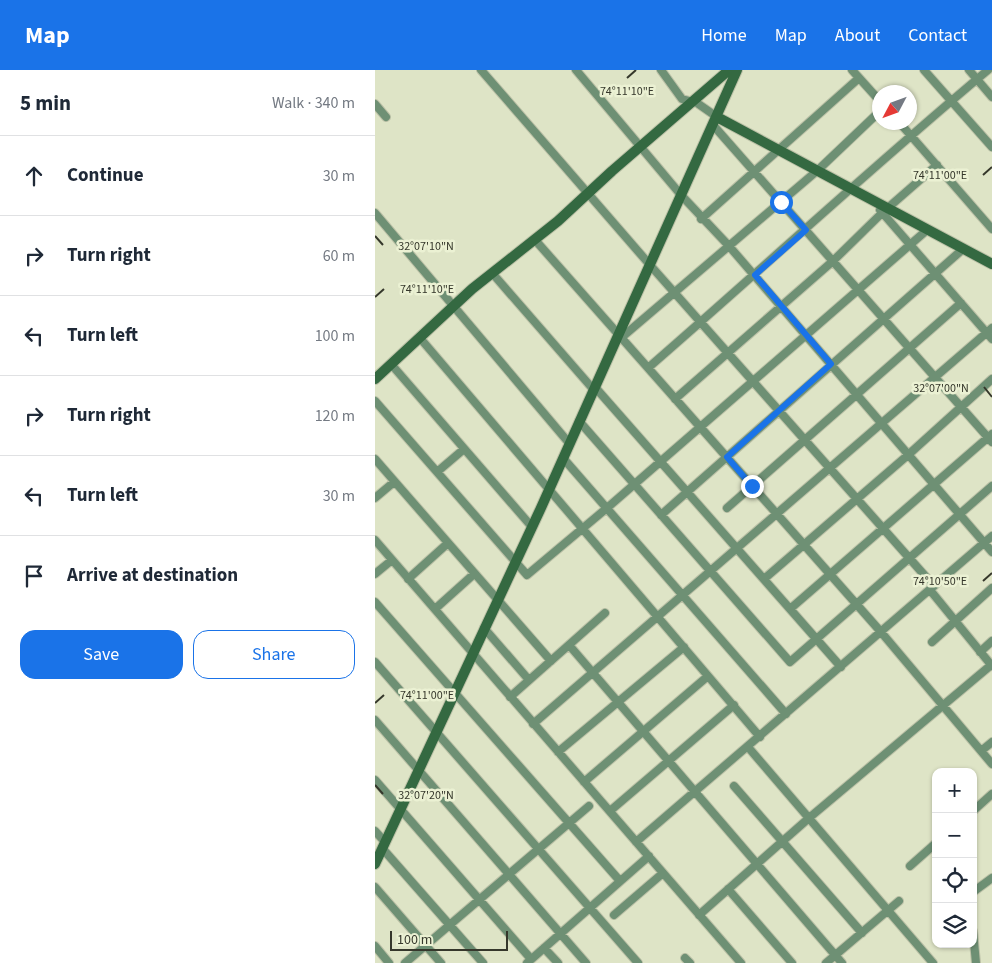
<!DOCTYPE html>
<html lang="en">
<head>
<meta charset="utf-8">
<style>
	:root { --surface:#fff; --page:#f2f2f3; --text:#1f2937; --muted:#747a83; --line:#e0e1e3; --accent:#1a73e8 }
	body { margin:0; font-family:"Source Sans 3",sans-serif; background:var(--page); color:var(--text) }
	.controls { position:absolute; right:15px; bottom:15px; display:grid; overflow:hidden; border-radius:10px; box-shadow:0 1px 4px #0004 }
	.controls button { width:45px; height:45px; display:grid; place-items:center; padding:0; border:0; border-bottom:1px solid var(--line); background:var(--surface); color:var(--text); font:25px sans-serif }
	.compass { position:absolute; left:497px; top:15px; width:45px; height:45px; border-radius:50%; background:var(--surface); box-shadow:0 1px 4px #0004; rotate:229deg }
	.scale { position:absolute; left:15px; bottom:12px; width:118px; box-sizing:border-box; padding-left:5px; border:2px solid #35372b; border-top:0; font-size:14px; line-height:18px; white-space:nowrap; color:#35372b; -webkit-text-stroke:4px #ebf1d3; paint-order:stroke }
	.stop { position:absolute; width:15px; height:15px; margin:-11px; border:4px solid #1a73e8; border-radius:50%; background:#fff }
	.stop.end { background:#1a73e8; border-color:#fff; box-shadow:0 1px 5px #0008 }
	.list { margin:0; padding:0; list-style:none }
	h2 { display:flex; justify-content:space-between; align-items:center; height:65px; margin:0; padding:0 20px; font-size:21px }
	h2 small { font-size:16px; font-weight:400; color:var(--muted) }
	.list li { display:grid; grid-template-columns:32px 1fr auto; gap:15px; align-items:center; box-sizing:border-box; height:80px; padding:0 20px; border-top:1px solid var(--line) }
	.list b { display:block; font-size:19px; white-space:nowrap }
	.list em { font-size:16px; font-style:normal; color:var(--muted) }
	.actions { display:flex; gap:10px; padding:15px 20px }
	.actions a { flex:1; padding:11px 0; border:1px solid var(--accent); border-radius:15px; text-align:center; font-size:18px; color:var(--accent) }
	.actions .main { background:var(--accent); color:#fff }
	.icon { flex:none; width:28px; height:28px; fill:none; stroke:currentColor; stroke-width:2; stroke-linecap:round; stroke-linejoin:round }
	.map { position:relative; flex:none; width:617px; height:893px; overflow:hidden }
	header { display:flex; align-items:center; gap:30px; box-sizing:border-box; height:70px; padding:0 25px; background:var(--accent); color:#fff }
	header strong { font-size:24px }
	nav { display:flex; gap:28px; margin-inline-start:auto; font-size:18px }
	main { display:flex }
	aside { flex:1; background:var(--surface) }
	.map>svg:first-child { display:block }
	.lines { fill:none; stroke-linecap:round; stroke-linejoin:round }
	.street-casing { stroke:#bcc1a7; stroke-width:10 }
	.secondary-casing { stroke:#bcc1a7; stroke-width:12 }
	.street { stroke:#6e9074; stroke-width:8 }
	.secondary { stroke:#346941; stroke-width:10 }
	.route { stroke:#1a73e8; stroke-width:6 }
	.ticks { fill:none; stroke:#35372b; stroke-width:2 }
	.ticks-label { font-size:12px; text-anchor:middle; fill:#35372b; stroke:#ebf1d3; stroke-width:5; stroke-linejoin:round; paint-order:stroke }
</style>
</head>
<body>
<header>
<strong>Map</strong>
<nav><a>Home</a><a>Map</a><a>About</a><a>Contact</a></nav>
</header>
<main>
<aside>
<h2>5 min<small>Walk · 340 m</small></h2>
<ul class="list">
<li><svg class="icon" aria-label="ahead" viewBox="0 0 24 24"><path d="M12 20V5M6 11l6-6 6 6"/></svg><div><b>Continue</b></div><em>30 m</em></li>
<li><svg class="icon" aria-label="right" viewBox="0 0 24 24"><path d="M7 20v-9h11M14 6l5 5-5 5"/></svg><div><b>Turn right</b></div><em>60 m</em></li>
<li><svg class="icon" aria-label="left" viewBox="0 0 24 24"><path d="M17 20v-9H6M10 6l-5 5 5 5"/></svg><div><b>Turn left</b></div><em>100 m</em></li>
<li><svg class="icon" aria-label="right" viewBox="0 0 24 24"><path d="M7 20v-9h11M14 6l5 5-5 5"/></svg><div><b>Turn right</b></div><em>120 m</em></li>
<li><svg class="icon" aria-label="left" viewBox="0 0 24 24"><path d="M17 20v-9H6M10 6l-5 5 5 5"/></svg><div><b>Turn left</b></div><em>30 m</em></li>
<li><svg class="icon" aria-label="arrive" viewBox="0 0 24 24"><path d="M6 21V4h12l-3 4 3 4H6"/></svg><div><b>Arrive at destination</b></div></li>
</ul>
<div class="actions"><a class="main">Save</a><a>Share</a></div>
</aside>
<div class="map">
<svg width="617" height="893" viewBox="0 0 617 893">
	<rect width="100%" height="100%" fill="#dee4c6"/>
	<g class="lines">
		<defs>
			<path id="street" d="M106 0 275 195 559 516
				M201 0 306 125 354 176 617 482
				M286 0 307 29 322 33 342 47
				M477 0 504 30
				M549 0 617 77
				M594 0 617 27
				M0 34 11 47
				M524 52 617 159
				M338 55 617 372
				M505 140 617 269
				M0 143 194 373
				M326 149 484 8
				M161 171 506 562 617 694
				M118 204 218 319
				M45 268 385 667
				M246 268 443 100 504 42
				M16 294 157 457
				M273 298C387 199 497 97 613 0
				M219 316 466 597
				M300 329 458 191 507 143 562 95
				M0 331 152 505 232 438 552 160
				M204 351 415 592 617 416
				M188 388 411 644
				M0 389 176 591
				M62 402 89 379
				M0 428 19 412
				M352 438 586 233
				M286 445 588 179
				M0 470 366 893
				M0 504 17 490
				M33 509 73 473
				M389 509 533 385 617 309
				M555 520 617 596
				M0 532 245 811
				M60 539 99 504
				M415 539 617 364
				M109 558 154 610
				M557 572 617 518
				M194 575 467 893
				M605 582 617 571
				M0 592 263 893
				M135 627 230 543
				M0 650 211 893
				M158 654 617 258
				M373 677 558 893
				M606 681 617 672
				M183 682 309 577
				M0 710 156 889
				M209 712 333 606
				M359 716 487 863
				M235 741 359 635
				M598 741 617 724
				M0 761 10 772
				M261 772 617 466
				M7 778 108 893
				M535 796 561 773
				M0 817 66 893
				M353 819 417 893
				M598 822 617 808
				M239 845 288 803
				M324 845 434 748 616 595
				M598 861 601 893
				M0 876 14 893
				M169 878 183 893
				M310 888 315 893
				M30 893 214 736
				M152 893 274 786
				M451 893 524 831"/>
			<path id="secondary" d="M342 47 617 194
				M0 309 97 219 183 151 237 101 354 0
				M0 794 165 440 362 0"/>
		</defs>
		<!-- street casing -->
		<use href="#street" class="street-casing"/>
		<!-- secondary casing -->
		<use href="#secondary" class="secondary-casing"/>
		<!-- street -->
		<use href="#street" class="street"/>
		<!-- secondary -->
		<use href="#secondary" class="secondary"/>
	</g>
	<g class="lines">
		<!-- route -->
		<path class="route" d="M377 416 352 387 456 294 380 205 431 160 406 132"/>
	</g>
	<!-- ticks -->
	<path class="ticks" d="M252 8 261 0M608 105 617 97M0 166 8 175M0 227 9 219M609 317 617 327M608 511 617 503M0 633 9 625M0 715 8 724"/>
	<g class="ticks-label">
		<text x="252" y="25">74°11'10"E</text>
		<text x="565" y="109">74°11'00"E</text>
		<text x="51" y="180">32°07'10"N</text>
		<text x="52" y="223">74°11'10"E</text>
		<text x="566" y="322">32°07'00"N</text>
		<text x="565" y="515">74°10'50"E</text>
		<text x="52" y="629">74°11'00"E</text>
		<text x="51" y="729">32°07'20"N</text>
	</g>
</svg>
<div class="controls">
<button>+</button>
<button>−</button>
<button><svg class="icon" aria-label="locate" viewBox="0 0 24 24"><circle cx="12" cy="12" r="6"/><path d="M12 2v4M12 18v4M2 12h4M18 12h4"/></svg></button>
<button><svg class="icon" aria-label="layers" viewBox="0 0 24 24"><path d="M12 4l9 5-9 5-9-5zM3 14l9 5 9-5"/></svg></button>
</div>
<svg class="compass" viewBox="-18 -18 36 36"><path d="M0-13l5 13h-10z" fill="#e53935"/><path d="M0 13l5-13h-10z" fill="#747a83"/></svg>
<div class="scale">100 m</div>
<div class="stop" style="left:406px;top:132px"></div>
<div class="stop end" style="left:377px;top:416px"></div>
</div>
</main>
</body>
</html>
